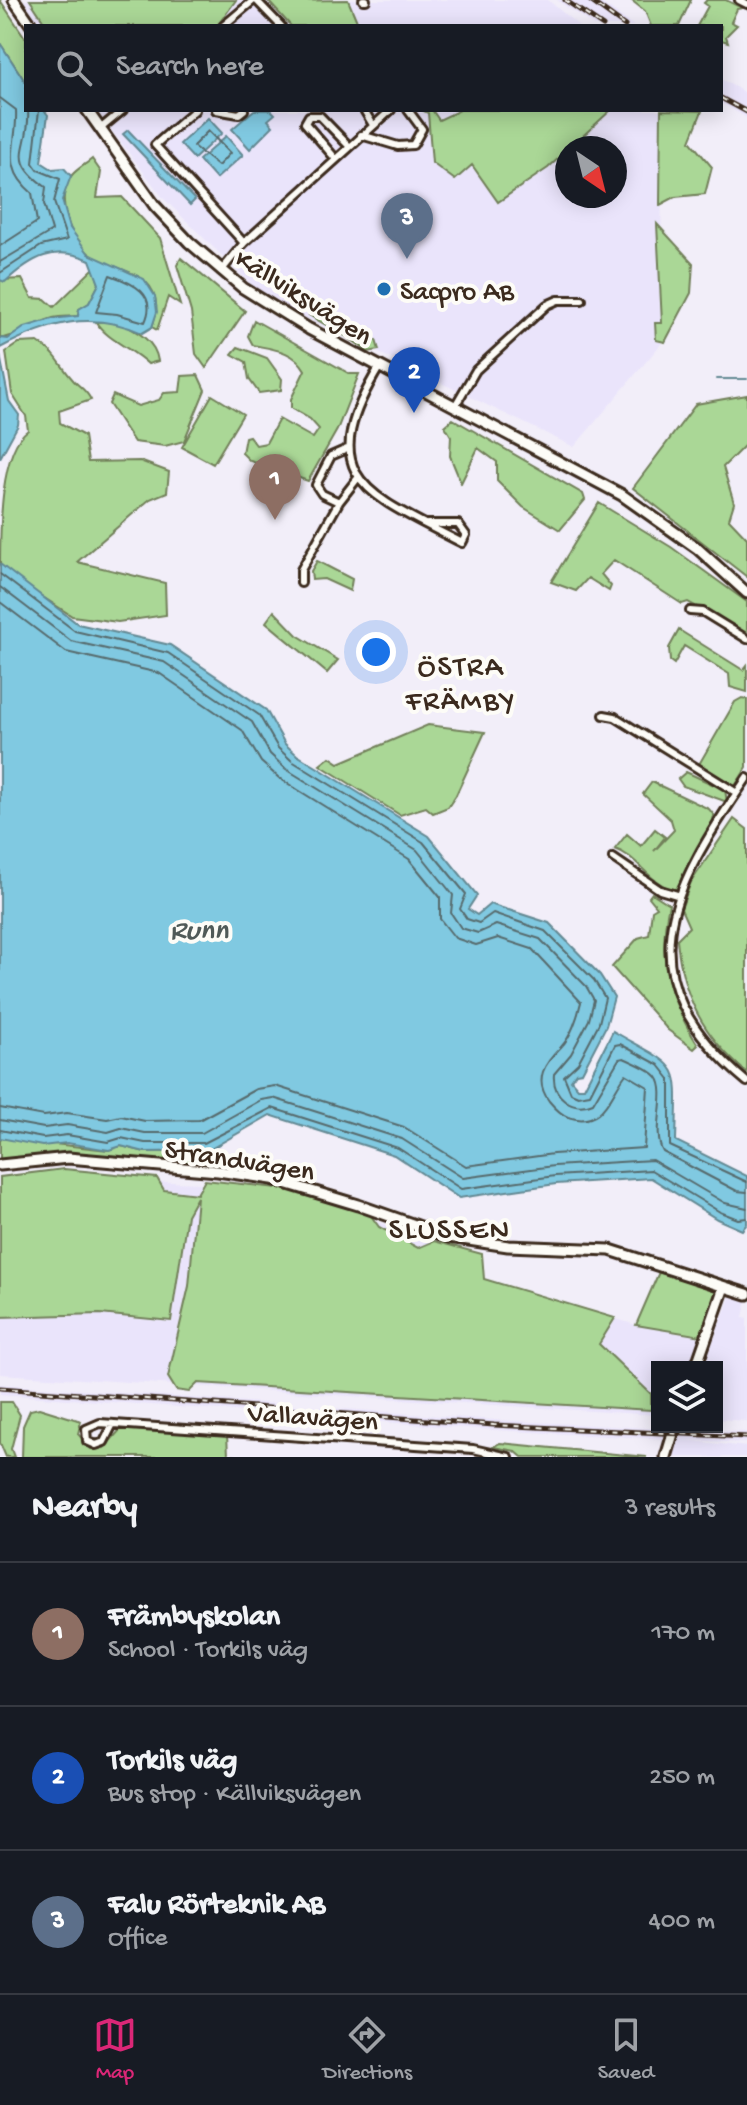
<!DOCTYPE html>
<html lang="en">
<head>
<meta charset="utf-8">
<style>
	:root { --surface:#171b24; --page:#242831; --text:#f1f3f6; --muted:#9ea1a6; --line:#363941; --accent:#db2777 }
	body { margin:0; font-family:"Gochi Hand",sans-serif; background:var(--page); color:var(--text) }
	.controls { position:absolute; right:24px; bottom:24px; display:grid; overflow:hidden; border-radius:0px; box-shadow:0 4px 20px #0003 }
	.controls button { width:72px; height:72px; display:grid; place-items:center; padding:0; border:0; border-bottom:2px solid var(--line); background:var(--surface); color:var(--text); font:40px sans-serif }
	.compass { position:absolute; left:555px; top:136px; width:72px; height:72px; border-radius:50%; background:var(--surface); box-shadow:0 4px 20px #0003; rotate:145deg }
	.you { position:absolute; left:376px; top:652px; width:28px; height:28px; margin:-20px; border:6px solid #fff; border-radius:50%; background:#1a73e8; box-shadow:0 0 0 12px #1a73e833 }
	.badge { display:grid; place-items:center; width:52px; height:52px; border-radius:50%; background:var(--accent); color:#fff; font-size:26px; font-weight:700 }
	.pin { position:absolute; translate:-50% -66px; filter:drop-shadow(0 2px 4px #0008) }
	.pin::after { content:''; position:absolute; top:42px; width:28px; height:24px; background:inherit; clip-path:polygon(0 0,100% 0,50% 100%) }
	.list { margin:0; padding:0; list-style:none }
	h2 { display:flex; justify-content:space-between; align-items:center; height:104px; margin:0; padding:0 32px; font-size:34px }
	h2 small { font-size:26px; font-weight:400; color:var(--muted) }
	.list li { display:grid; grid-template-columns:52px 1fr auto; gap:24px; align-items:center; box-sizing:border-box; height:144px; padding:0 32px; border-top:2px solid var(--line) }
	.list b { display:block; font-size:30px; white-space:nowrap }
	.list p { margin:0; font-size:26px; white-space:nowrap; color:var(--muted) }
	.list em { font-size:26px; font-style:normal; color:var(--muted) }
	.icon { flex:none; width:44px; height:44px; fill:none; stroke:currentColor; stroke-width:2; stroke-linecap:round; stroke-linejoin:round }
	.map { position:relative; flex:none; width:747px; height:1457px; overflow:hidden }
	.search { position:absolute; background:var(--surface); box-shadow:0 4px 20px #0003; left:24px; right:24px; top:24px; height:88px; display:flex; align-items:center; gap:20px; box-sizing:border-box; padding:0 28px; border-radius:0px; color:var(--muted); font-size:30px }
	.sheet { height:536px; background:var(--surface) }
	nav { display:flex; justify-content:space-around; align-items:center; box-sizing:border-box; height:112px; border-top:2px solid var(--line); background:var(--surface); font-size:22px; color:var(--muted) }
	nav a { display:grid; justify-items:center; gap:4px }
	nav .on { color:var(--accent) }
	.map>svg:first-child { display:block }
	.built { fill:#eae4fb; fill-rule:evenodd }
	.green { fill:#aad796; stroke:#72805a; stroke-width:2 }
	.water { fill:#80c9e1; stroke:#648993; stroke-width:2 }
	.lines { fill:none; stroke-linecap:round; stroke-linejoin:round }
	.shore { stroke:#576a6c; stroke-width:2 }
	.stream { stroke:#648993; stroke-width:2 }
	.street-casing { stroke:#3b2a1e; stroke-width:12 }
	.secondary-casing { stroke:#3b2a1e; stroke-width:15 }
	.street { stroke:#fdfcf7; stroke-width:6 }
	.secondary { stroke:#fdfcf7; stroke-width:9 }
	.rail-casing { stroke:#3b2a1e; stroke-width:5 }
	.rail { stroke:#fdfcf7; stroke-width:2; stroke-dasharray:6; stroke-linecap:butt }
	.poi-dot { fill:#1f6fb2; stroke:#fdfcf7; stroke-width:3 }
	.labels { text-anchor:middle; stroke-width:8; stroke-linejoin:round; paint-order:stroke }
	.poi-label { font-size:28px; fill:#3b2a1e; stroke:#fdfcf7; text-anchor:start }
	.street-label { font-size:28px; fill:#3b2a1e; stroke:#fdfcf7 }
	.neighbourhood-label { font-size:30px; letter-spacing:2px; fill:#3b2a1e; stroke:#fdfcf7 }
	.water-label { font-size:30px; font-style:italic; fill:#505a58; stroke:#fdfcf7 }
</style>
</head>
<body>
<div class="map">
<svg width="747" height="1457" viewBox="0 0 747 1457">
	<rect width="100%" height="100%" fill="#f2eef9"/>
	<filter id="ink" filterUnits="userSpaceOnUse"><feTurbulence type="fractalNoise" baseFrequency=".0125" numOctaves="2"/><feDisplacementMap in="SourceGraphic" scale="16" xChannelSelector="R" yChannelSelector="G"/><feConvolveMatrix kernelMatrix="1 2 1 2 8 2 1 2 1" color-interpolation-filters="sRGB"/></filter>
	<g filter="url(#ink)">
		<!-- built -->
		<path class="built" d="M24 0H548L579 26H41Z
			M557 0H597L634 26H594Z
			M721 79 747 94V118L721 103Z
			M96 110H662L661 344 574 447 265 298 164 199ZM567 148H615V196H567Z
			M0 1177 203 1183 286 1194 482 1254 484 1279 636 1325 701 1336 695 1351 704 1353 710 1349 730 1297 747 1300 743 1317 747 1318V1421L717 1419V1367H657V1415L0 1374Z
			M0 1384 495 1420 668 1429 665 1439 494 1430 0 1394Z
			M680 1430 747 1432V1443L684 1440 747 1447V1457H672Z"/>
		<!-- green -->
		<path class="green" d="M0 0 26 39V83L0 43Z
			M30 0H236L217 26H47Z
			M348 0 359 26H291L268 1Z
			M631 0H691L679 26H651L645 11Z
			M707 0H726L742 8 737 9 731 22 737 25 726 36 728 42 721 40V26H697L708 6 704 3Z
			M422 110H432L439 120 460 110H611L548 168 498 202 472 165 455 180 432 163 428 113Z
			M661 110 702 111 690 141 712 167 705 194 675 197 660 205Z
			M92 159 101 172 97 198 122 197 160 238 180 305 168 297 157 330 152 327C158 311 159 294 145 281 133 270 108 266 94 257 70 242 53 198 72 175 77 169 86 164 92 159Z
			M657 224 693 263 691 293 665 342 656 340 655 323H662Z
			M181 258 245 311 206 368 196 354 191 312 177 265Z
			M94 268 99 284 89 303 79 309 78 316C70 317 61 316 53 318 38 322 13 339 0 338V280L22 279 32 298 45 299 54 307Z
			M311 309 376 340 379 350 368 352C350 336 329 328 309 315Z
			M254 320 350 374H359L337 430 308 481 250 461 242 453 245 437 249 436 256 445 266 443 279 419 313 438 319 429 310 419 291 408V399L305 370C294 350 272 349 253 345L248 336Z
			M116 321C134 330 155 339 158 361L148 364C133 349 106 339 96 322Z
			M38 342C60 356 58 364 74 381 81 388 87 391 91 400L59 411 60 423 84 436 88 462 140 461 169 472 167 492 150 499 77 562 165 583 166 615 118 622 72 616 0 569C0 528 0 450 28 430L26 416 12 394 6 352 19 343Z
			M238 347 267 358 282 379 281 390 259 393 249 379 246 362 232 354Z
			M198 375 205 390 184 441 165 446 134 442 109 404 113 395 138 406 159 400 164 393 180 392 182 376Z
			M212 395 243 414 213 464 182 447Z
			M747 395V443L723 467 734 503 729 519 747 538V577L633 488 696 404Z
			M453 419 583 494 585 500 560 530 523 507 497 481V462L478 448 461 483 450 456 451 436 445 426Z
			M599 503 671 547 747 602V634L688 602 682 604 614 560 601 574 611 586 609 591 588 578 576 591 551 582Z
			M317 561 352 579 350 591 324 579 312 580 311 571Z
			M274 611 297 635 338 660 327 673 266 622Z
			M679 630 743 670 747 665V692L730 687 729 674 684 646 674 664 670 661 669 648Z
			M742 698 747 699V767L735 786 698 766 735 702Z
			M428 725 485 732 456 795 448 807 433 813 426 807 400 815 320 765 330 757 339 763Z
			M686 772 725 790 727 802 683 786 678 779Z
			M652 782 709 809 714 815 712 825 675 891C646 881 639 857 615 849L627 834 641 846 655 829 665 837 654 851 674 830 671 820 643 794Z
			M734 819 747 829V1073C703 1036 682 996 677 939L689 927 681 909 691 882Z
			M652 893 669 904C657 959 668 998 698 1045L694 1049 668 1030 612 967 638 938 649 935 652 910 657 907 649 897Z
			M0 1138 108 1150 121 1146 145 1152 207 1151 205 1165 197 1166 78 1154 0 1160Z
			M64 1169 157 1178 164 1190 197 1194 205 1180 287 1189 369 1213 379 1227 418 1248 434 1241 482 1254 484 1279 615 1318 599 1344 651 1394V1410L198 1383 189 1392 176 1390 168 1377 189 1286 197 1197 187 1215 171 1321 100 1314 0 1317V1177Z
			M659 1272 721 1292 701 1336 636 1325Z
			M0 1402H12L20 1415 11 1449 14 1457H6L0 1443Z
			M39 1408 81 1421 78 1434 91 1449 104 1448 120 1430 135 1427 227 1434 228 1455 244 1457H22L23 1426 30 1410Z
			M500 1443 647 1457H522L515 1451 493 1447Z"/>
		<!-- water -->
		<path class="water" d="M0 43 26 83V110H44L48 115 41 162 52 169 64 168 71 176 62 200 70 228 89 254 144 279 155 296 157 312 152 327 142 333C91 310 47 323 0 348V338L8 339 25 327 52 319 78 316 79 309 89 303 99 284 90 260C55 244 31 258 5 282L0 280Z
			M254 110H271L275 114 268 120 273 126 250 149 232 129Z
			M208 118 222 133 194 159 180 144Z
			M128 130 195 200 190 205 123 134Z
			M226 136 243 155 216 179 199 160Z
			M0 355 9 401 19 415 18 425 0 458Z
			M0 564 78 624 170 645 266 710 285 744 297 755 429 836 477 895 468 909 477 915 490 904 549 923 600 975 614 997 606 1026 582 1072 576 1073 571 1080 578 1088H584L613 1031C684 1072 678 1057 676 1141L747 1176V1224L742 1230 717 1219 651 1178 556 1184 459 1198 394 1155 270 1115 207 1151 145 1152 121 1146 109 1150 67 1143 42 1146 0 1138Z"/>
		<g class="lines">
			<!-- shore -->
			<path class="shore" d="M0 98 16 110C18 146 0 166 32 193L37 222 0 246
				M208 131 230 153 218 166 193 146Z
				M0 262 52 231 44 204 46 187C5 158 31 150 28 110
				M0 273 41 246 67 240 54 202 60 179 38 170 33 163 39 110
				M110 275C133 283 158 294 145 322L117 314 96 312Z
				M0 574 75 631 168 653 259 715 278 748 292 761 423 842 466 894 460 909 467 919 479 923 493 913 545 931 594 980 605 998 599 1023 578 1063 564 1076 571 1093 578 1096 590 1094 615 1045 620 1044 659 1065 670 1079V1146L747 1182
				M0 587 71 641 164 662 252 722 270 754 286 769 417 850 453 895 451 913 461 928 478 933 496 925 540 939 586 986 594 1000 589 1020 571 1054 554 1074C552 1097 573 1112 593 1103L619 1059 624 1058C634 1063 651 1069 657 1077 669 1093 651 1132 663 1152L737 1191 747 1192
				M0 602 66 652 159 673 242 730 261 762 279 778 409 859 440 897V919L455 938 476 945 498 938 532 949 581 1002C578 1016 571 1037 561 1047 545 1063 533 1079 549 1101 554 1107 560 1114 568 1117 604 1129 610 1094 626 1074L648 1087 644 1148 553 1154 466 1166 404 1127 275 1086 256 1089 199 1120 145 1121 121 1116 107 1119 67 1113 44 1116 0 1108
				M0 1120 44 1128 67 1125 108 1132 121 1128 145 1133H202L261 1100 273 1098 402 1139 463 1178 554 1166 652 1160 725 1203 747 1208
				M0 1130 43 1138 67 1135 108 1142 121 1138 145 1143H204L272 1108 398 1148 461 1189 555 1176 651 1170 720 1212 738 1219 747 1218"/>
			<!-- stream -->
			<path class="stream" d="M717 379H747"/>
			<defs>
				<path id="street" d="M256 0 281 26
					M363 0H366
					M739 0 747 4
					M223 26 254 0
					M195 110 155 145 244 243
					M216 110 239 114 244 110
					M364 110 373 125
					M100 129 123 110
					M361 135 398 146 413 145 422 129 408 110
					M335 158 305 123 309 116H320L349 146
					M221 271 244 243 391 110
					M380 366C311 479 368 494 462 543L466 535 458 524H427
					M455 406 476 370 547 305 558 300H582
					M339 502 322 494 316 485 331 456 347 449
					M301 583V570L339 502 357 479
					M690 611 703 612 747 639
					M604 715 615 717 737 793
					M747 778C669 892 621 976 747 1082
					M613 858 660 890 677 895
					M113 1424 104 1442 96 1445 87 1441 86 1429 100 1423 473 1449 509 1457"/>
				<path id="secondary" d="M14 0 32 26
					M87 110 155 206 189 242 243 288 309 329 622 495 697 548 747 593
					M0 1165 68 1158 218 1171 272 1179 358 1205 449 1237 508 1246 610 1250 747 1294
					M696 1367 724 1287
					M666 1457 675 1427"/>
			</defs>
			<!-- street casing -->
			<use href="#street" class="street-casing"/>
			<!-- secondary casing -->
			<use href="#secondary" class="secondary-casing"/>
			<!-- street -->
			<use href="#street" class="street"/>
			<!-- secondary -->
			<use href="#secondary" class="secondary"/>
			<defs>
				<path id="rail" d="M565 0 603 26
					M589 0 625 26
					M721 98 747 112
					M0 1388 494 1425 747 1437"/>
			</defs>
			<!-- rail casing -->
			<use href="#rail" class="rail-casing"/>
			<!-- rail -->
			<use href="#rail" class="rail"/>
		</g>
	</g>
	<!-- markers -->
	<circle class="poi-dot" cx="384" cy="289" r="8"/>
	<g class="labels">
		<!-- poi labels -->
		<g class="poi-label">
			<text x="400" y="299">Sacpro AB</text>
		</g>
		<!-- street labels -->
		<g class="street-label">
			<text transform="translate(305 295) rotate(32)" y="10">Källviksvägen</text>
			<text transform="translate(240 1158) rotate(9)" y="10">Strandvägen</text>
			<text transform="translate(313 1415) rotate(4)" y="10">Vallavägen</text>
		</g>
		<!-- neighbourhood labels -->
		<g class="neighbourhood-label">
			<text x="461" y="675">ÖSTRA<tspan x="461" dy="34">FRÄMBY</tspan></text>
			<text x="450" y="1238">SLUSSEN</text>
		</g>
		<!-- water labels -->
		<g class="water-label">
			<text x="199" y="938">Runn</text>
		</g>
	</g>
</svg>
<div class="controls">
<button><svg class="icon" aria-label="layers" viewBox="0 0 24 24"><path d="M12 4l9 5-9 5-9-5zM3 14l9 5 9-5"/></svg></button>
</div>
<svg class="compass" viewBox="-18 -18 36 36"><path d="M0-13l5 13h-10z" fill="#e53935"/><path d="M0 13l5-13h-10z" fill="#9ea1a6"/></svg>
<div class="you"></div>
<div class="pin badge" style="left:275px;top:520px;background:#8d6e63">1</div>
<div class="pin badge" style="left:414px;top:413px;background:#1a4fb4">2</div>
<div class="pin badge" style="left:407px;top:259px;background:#5c6f8a">3</div>
<div class="search"><svg class="icon" aria-label="search" viewBox="0 0 24 24"><circle cx="10" cy="10" r="6"/><path d="M15 15l6 6"/></svg>Search here</div>
</div>
<section class="sheet">
<h2>Nearby<small>3 results</small></h2>
<ul class="list">
<li><span class="badge" style="background:#8d6e63">1</span><div><b>Främbyskolan</b><p>School · Torkils väg</p></div><em>170 m</em></li>
<li><span class="badge" style="background:#1a4fb4">2</span><div><b>Torkils väg</b><p>Bus stop · Källviksvägen</p></div><em>250 m</em></li>
<li><span class="badge" style="background:#5c6f8a">3</span><div><b>Falu Rörteknik AB</b><p>Office</p></div><em>400 m</em></li>
</ul>
</section>
<nav>
<a class="on"><svg class="icon" aria-label="map" viewBox="0 0 24 24"><path d="M3 6l6-2 6 2 6-2v14l-6 2-6-2-6 2zM9 4v14M15 6v14"/></svg>Map</a>
<a><svg class="icon" aria-label="directions" viewBox="0 0 24 24"><path d="M12 3l9 9-9 9-9-9zM9 14v-3h6M13 9l2 2-2 2"/></svg>Directions</a>
<a><svg class="icon" aria-label="saved" viewBox="0 0 24 24"><path d="M7 4h10v16l-5-4-5 4z"/></svg>Saved</a>
</nav>
</body>
</html>
